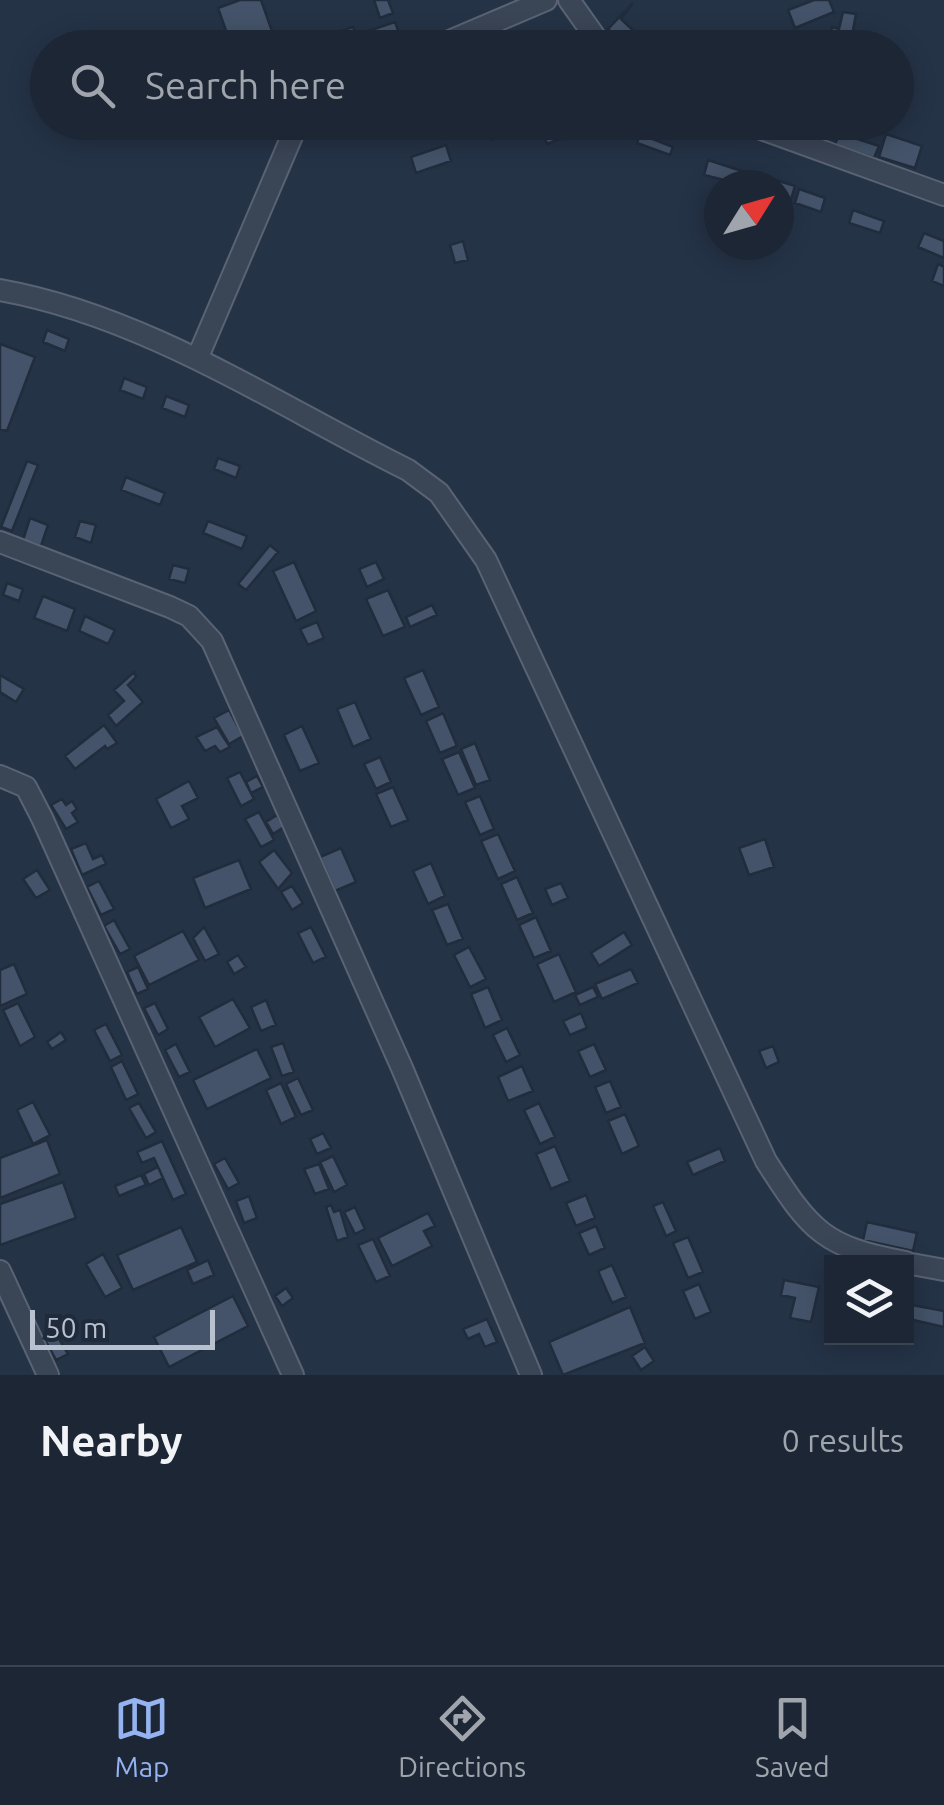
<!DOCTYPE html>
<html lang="en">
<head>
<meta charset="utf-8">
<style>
	:root { --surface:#1c2635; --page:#252e3d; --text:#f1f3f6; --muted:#a0a5ad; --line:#3a4350; --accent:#95b2f1 }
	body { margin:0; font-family:Ubuntu,sans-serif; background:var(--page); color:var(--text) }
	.controls { position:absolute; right:30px; bottom:30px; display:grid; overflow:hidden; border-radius:0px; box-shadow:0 5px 25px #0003 }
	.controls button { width:90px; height:90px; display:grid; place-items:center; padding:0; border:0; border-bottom:2px solid var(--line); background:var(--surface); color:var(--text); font:50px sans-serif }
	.compass { position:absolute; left:704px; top:170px; width:90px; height:90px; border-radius:50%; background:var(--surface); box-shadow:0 5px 25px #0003; rotate:53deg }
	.scale { position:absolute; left:30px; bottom:25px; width:185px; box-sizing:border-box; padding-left:10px; border:5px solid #b8c1cf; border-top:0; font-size:28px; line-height:35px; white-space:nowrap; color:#b8c1cf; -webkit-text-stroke:8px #1f2a3b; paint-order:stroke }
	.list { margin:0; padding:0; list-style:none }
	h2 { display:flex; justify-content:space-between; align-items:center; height:130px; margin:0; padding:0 40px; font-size:42px }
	h2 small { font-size:32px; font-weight:400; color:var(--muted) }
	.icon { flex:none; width:55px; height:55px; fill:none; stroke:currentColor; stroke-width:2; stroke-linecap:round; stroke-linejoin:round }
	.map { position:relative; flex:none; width:944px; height:1375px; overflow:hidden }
	.search { position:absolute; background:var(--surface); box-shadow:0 5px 25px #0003; left:30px; right:30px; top:30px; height:110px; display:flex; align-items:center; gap:25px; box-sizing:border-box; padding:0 35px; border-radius:55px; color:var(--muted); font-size:38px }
	.sheet { height:290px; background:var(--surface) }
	nav { display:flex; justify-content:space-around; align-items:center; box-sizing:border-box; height:140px; border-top:2px solid var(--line); background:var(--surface); font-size:28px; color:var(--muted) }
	nav a { display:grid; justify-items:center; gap:5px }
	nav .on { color:var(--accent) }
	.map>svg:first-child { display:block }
	.building { fill:#445369; stroke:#212c3d; stroke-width:2.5 }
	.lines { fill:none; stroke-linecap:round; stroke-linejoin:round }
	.minor-casing { stroke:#596373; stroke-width:24 }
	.minor { stroke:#3a4556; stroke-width:20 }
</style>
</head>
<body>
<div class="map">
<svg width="944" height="1375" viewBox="0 0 944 1375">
	<rect width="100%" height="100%" fill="#253347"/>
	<!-- building -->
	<path class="building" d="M240 0H261L278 48H242L239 39 230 42 218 8Z
		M374 0H388L393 13 380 18Z
		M814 0H829L834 12 795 28 788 10Z
		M633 3 621 19 652 48H628L608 29Z
		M843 12 856 14 850 46 829 42 832 27 839 29Z
		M395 22 399 33 371 42 368 31Z
		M353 27 357 38 330 47 326 36Z
		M529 33 534 45 505 48 504 43Z
		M485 122H527L528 125 492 140Z
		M570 122H580L583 130 547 144 543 133Z
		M794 122H809L830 131 826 139 793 126Z
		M839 133 879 146 874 158 835 145Z
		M640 134 673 147 670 155 637 143Z
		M886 134 922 146 915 168 879 157Z
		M446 145 451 161 416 173 411 157Z
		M708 160 748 173 744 185 704 175Z
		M756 174 795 186 788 209 779 206V185H752Z
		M799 189 825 198 821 212 795 203Z
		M853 210 884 221 880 233 849 223Z
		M924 233 944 241V258L918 247Z
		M463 241 468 260 455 263 450 245Z
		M938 264 944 267V286L932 281Z
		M47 330 69 339 65 351 43 342Z
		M0 344 35 357 7 431 0 429Z
		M124 378 147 387 143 399 120 390Z
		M166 396 189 405 185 417 162 408Z
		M218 458 240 466 236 478 214 469Z
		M27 461 38 465 12 531 1 527Z
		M126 477 165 493 160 505 121 490Z
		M30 518 48 525 41 546 23 540Z
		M80 521 96 525 91 543 75 537Z
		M208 521 247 536 242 549 203 533Z
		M270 545 278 552 246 590 238 584Z
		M294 562 316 611 296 621 273 571Z
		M376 562 384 579 367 587 359 569Z
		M173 565 189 569 185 583 169 579Z
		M7 583 23 589 19 601 3 595Z
		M388 590 405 627 383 636 366 599Z
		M43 596 75 609 67 631 34 618Z
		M432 605 437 615 410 627 406 617Z
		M85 616 115 630 108 644 79 631Z
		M317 622 324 638 308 645 300 629Z
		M423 670 439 707 421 715 404 678Z
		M134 672 136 677 128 685 143 702 116 726 108 715 124 701 114 690Z
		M0 675 24 689 16 702 0 692Z
		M355 702 371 739 353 747 337 709Z
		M229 710 243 736 229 744 214 718Z
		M443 713 457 746 440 753 426 721Z
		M104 725 117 743 107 749 105 746 75 769 65 756Z
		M302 726 319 763 300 771 284 735Z
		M217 727 230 747 220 752 215 746 205 751 196 737Z
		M475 743 490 780 476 785 461 749Z
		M459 752 475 788 458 795 442 759Z
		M380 757 391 782 376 789 364 764Z
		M240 772 254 799 241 806 227 778Z
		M257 776 263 787 251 793 246 782Z
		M189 781 198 798 182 806 189 819 171 828 156 799Z
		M393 787 408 820 391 827 376 794Z
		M480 796 494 829 480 835 465 802Z
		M62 799 66 805 72 801 77 809 72 813 78 822 66 829 51 805Z
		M259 812 274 840 261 847 245 819Z
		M277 815 284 827 273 834 266 822Z
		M498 834 515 871 498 879 481 841Z
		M765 839 774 867 749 875 739 848Z
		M86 843 93 859 102 855 106 864 82 875 71 849Z
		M341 848 356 882 335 891 320 857Z
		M274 850 292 873 278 889 259 862Z
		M239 860 251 889 205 908 193 878Z
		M431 863 445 896 428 904 413 871Z
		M37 870 50 890 36 898 23 879Z
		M517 877 533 913 517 920 501 884Z
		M99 881 114 909 101 915 87 887Z
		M561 883 568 898 552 905 545 889Z
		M292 886 303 903 292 910 281 892Z
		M448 904 463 939 447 945 432 910Z
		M536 917 551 951 534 958 519 925Z
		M114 920 130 949 120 954 104 926Z
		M204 927 219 954 205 961 193 938Z
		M311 927 326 957 313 963 298 933Z
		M183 931 199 960 149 985 134 956Z
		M624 932 632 945 599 966 591 953Z
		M469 947 486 979 470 987 454 955Z
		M559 954 576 992 554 1002 537 964Z
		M238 955 246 967 234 974 227 962Z
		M14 964 27 994 0 1006V970Z
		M138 967 148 989 137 994 127 972Z
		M631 969 638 983 602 999 595 984Z
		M488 987 502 1020 485 1028 471 994Z
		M593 987 598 997 580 1005 575 995Z
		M233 999 250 1028 215 1047 199 1017Z
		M266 1000 276 1025 261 1031 251 1007Z
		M18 1003 35 1037 20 1046 3 1010Z
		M155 1003 168 1029 158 1035 144 1008Z
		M581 1013 587 1028 570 1035 563 1021Z
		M106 1024 122 1055 110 1061 94 1030Z
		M507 1028 520 1055 506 1062 493 1035Z
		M61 1032 66 1040 52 1049 47 1042Z
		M283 1043 294 1072 282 1076 271 1047Z
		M176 1044 190 1072 179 1077 165 1050Z
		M594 1044 606 1070 590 1077 578 1051Z
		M773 1046 779 1062 766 1068 759 1051Z
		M257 1049 271 1078 207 1109 193 1080Z
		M122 1061 138 1094 126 1100 111 1067Z
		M522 1066 533 1091 508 1101 498 1077Z
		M298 1078 313 1110 301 1115 286 1084Z
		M610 1081 621 1107 606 1113 595 1087Z
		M281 1083 296 1117 281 1124 266 1090Z
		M33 1102 50 1135 33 1144 17 1110Z
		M139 1103 156 1132 146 1138 129 1108Z
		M539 1103 555 1137 540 1144 524 1110Z
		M625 1114 639 1146 622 1154 608 1121Z
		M323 1133 331 1148 317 1154 310 1139Z
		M47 1140 60 1174 0 1198V1158Z
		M162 1141 186 1194 173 1200 154 1158 142 1163 137 1152Z
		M555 1146 570 1181 551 1189 536 1154Z
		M720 1148 725 1161 693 1175 687 1162Z
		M333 1156 347 1185 334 1192 320 1162Z
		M225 1158 239 1183 228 1189 214 1164Z
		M319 1164 329 1189 315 1194 304 1169Z
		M158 1167 163 1178 149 1185 144 1174Z
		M141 1175 146 1185 119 1196 115 1186Z
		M63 1182 76 1218 0 1245V1204Z
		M586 1195 595 1218 576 1226 566 1203Z
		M249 1196 257 1218 244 1223 236 1201Z
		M663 1202 676 1231 666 1236 653 1206Z
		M331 1205 334 1212 340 1210 348 1237 337 1241 326 1207Z
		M355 1207 365 1229 355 1234 344 1212Z
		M428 1213 435 1226 424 1231 432 1246 392 1266 378 1238Z
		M867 1222 917 1233 913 1251 863 1240Z
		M596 1226 605 1248 589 1255 579 1233Z
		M181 1227 197 1262 133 1290 117 1255Z
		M688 1237 703 1272 688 1278 673 1243Z
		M373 1239 390 1276 376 1282 358 1245Z
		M103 1254 122 1288 105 1297 86 1264Z
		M208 1260 214 1275 193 1284 187 1270Z
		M612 1265 626 1297 612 1303 598 1271Z
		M784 1280 819 1287 811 1322 790 1318 795 1298 781 1295Z
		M699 1284 711 1312 695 1319 683 1291Z
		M286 1288 293 1298 282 1306 275 1296Z
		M233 1296 248 1326 169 1367 154 1337Z
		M912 1305 944 1311V1327L909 1319Z
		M630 1307 645 1343 563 1375 549 1342Z
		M487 1319 497 1342 485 1347 479 1334 468 1339 463 1329Z
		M54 1330 68 1354 56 1360 43 1336Z
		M645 1347 654 1361 641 1370 632 1356Z"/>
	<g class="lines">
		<defs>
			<path id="minor" d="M569 0 603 48
				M433 48 546 0
				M742 122 944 195
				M0 290C146 316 277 405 408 470L439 493 486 560 766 1161C811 1232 824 1247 906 1262
				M197 359 298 122
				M0 542 170 607 189 616 212 641 402 1068 531 1375
				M0 776 26 787 42 818 293 1375
				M906 1263 944 1270
				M0 1271 48 1375"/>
		</defs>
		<!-- minor casing -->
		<use href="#minor" class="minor-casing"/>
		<!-- minor -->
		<use href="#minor" class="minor"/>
	</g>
</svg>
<div class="controls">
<button><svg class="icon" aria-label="layers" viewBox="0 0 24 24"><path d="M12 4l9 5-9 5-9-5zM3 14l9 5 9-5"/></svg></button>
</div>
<svg class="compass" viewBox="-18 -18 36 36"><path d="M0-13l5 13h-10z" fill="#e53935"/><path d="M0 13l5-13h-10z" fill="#a0a5ad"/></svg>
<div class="scale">50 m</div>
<div class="search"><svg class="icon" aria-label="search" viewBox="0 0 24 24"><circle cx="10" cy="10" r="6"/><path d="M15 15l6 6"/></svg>Search here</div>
</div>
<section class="sheet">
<h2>Nearby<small>0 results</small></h2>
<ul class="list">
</ul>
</section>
<nav>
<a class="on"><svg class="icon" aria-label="map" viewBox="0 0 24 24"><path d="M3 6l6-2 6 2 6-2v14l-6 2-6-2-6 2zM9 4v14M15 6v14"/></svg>Map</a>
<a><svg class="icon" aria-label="directions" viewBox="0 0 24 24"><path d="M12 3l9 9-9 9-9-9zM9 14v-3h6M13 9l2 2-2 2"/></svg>Directions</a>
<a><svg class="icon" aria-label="saved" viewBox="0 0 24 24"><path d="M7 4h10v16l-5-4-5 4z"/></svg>Saved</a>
</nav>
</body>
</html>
